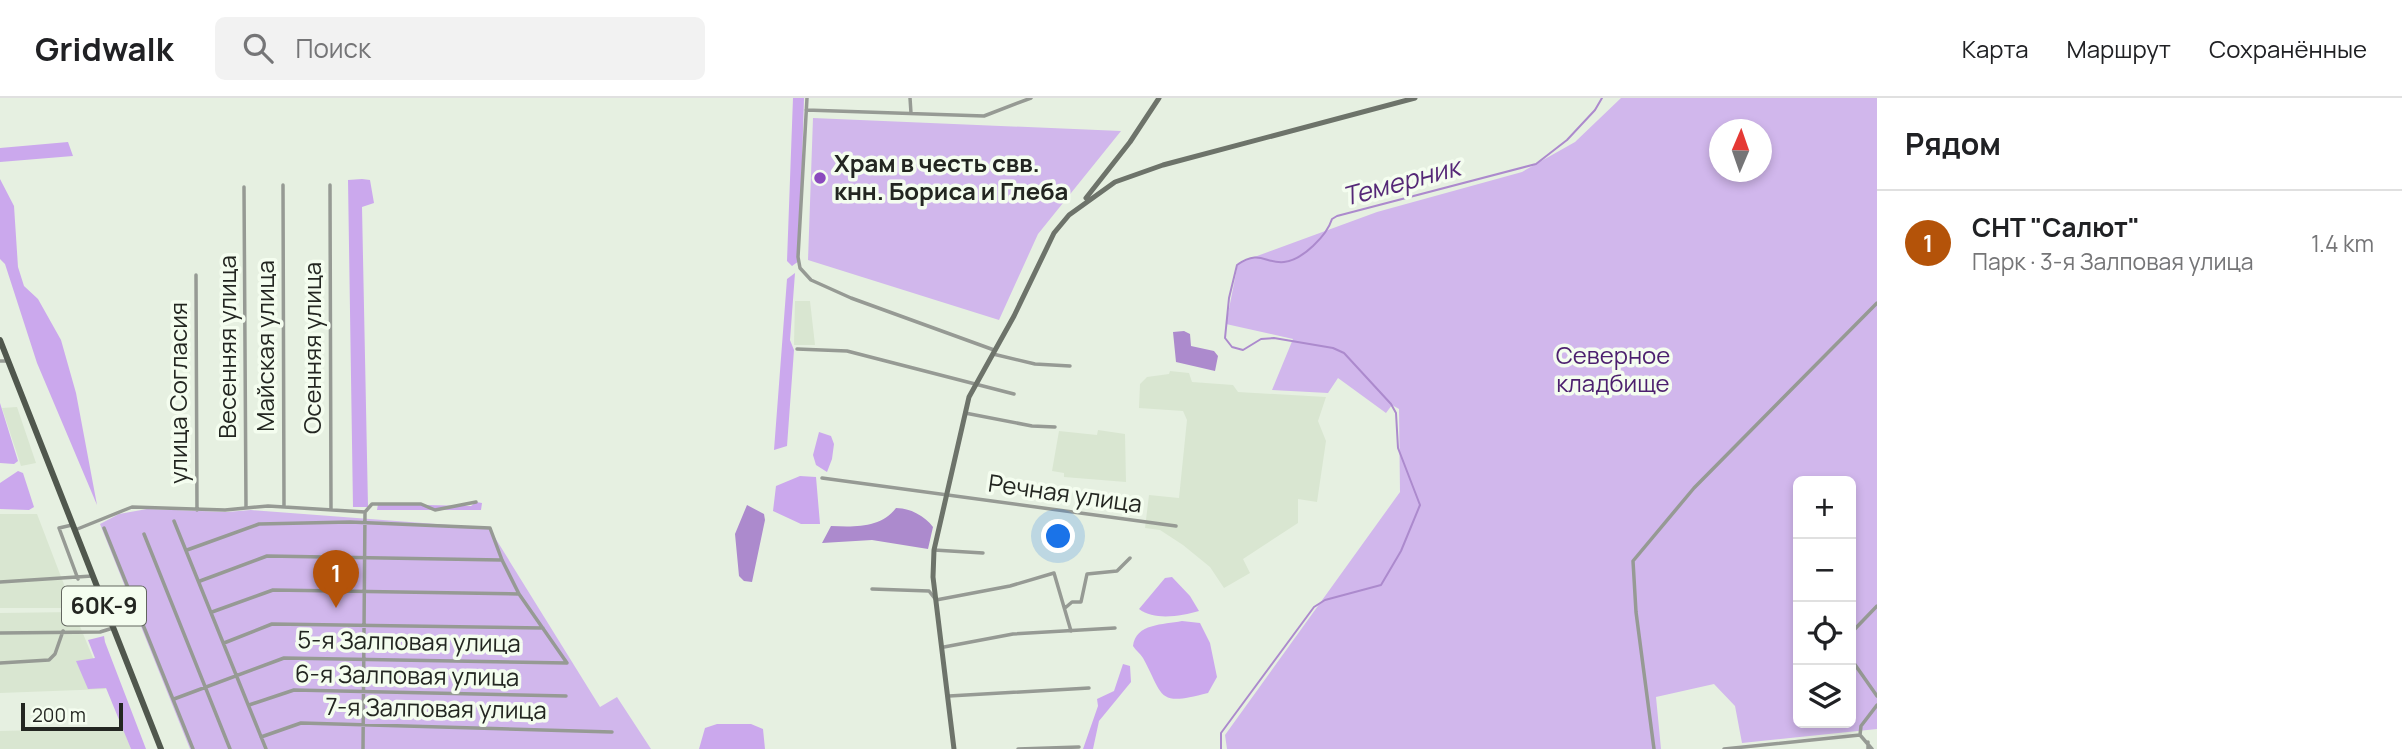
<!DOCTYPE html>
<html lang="ru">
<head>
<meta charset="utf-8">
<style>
	:root { --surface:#fff; --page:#f2f2f2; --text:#202124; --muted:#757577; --line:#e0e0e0; --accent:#b45309 }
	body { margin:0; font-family:Manrope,sans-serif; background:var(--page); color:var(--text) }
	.controls { position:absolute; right:21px; bottom:21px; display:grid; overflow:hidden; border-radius:10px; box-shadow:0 4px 10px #0003 }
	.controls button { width:63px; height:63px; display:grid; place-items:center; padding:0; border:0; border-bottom:2px solid var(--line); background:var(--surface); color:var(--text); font:35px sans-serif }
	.compass { position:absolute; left:1709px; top:21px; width:63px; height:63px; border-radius:50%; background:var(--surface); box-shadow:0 4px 10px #0003; rotate:2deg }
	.scale { position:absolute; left:21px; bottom:18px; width:102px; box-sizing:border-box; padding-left:7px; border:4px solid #232621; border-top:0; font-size:19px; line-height:24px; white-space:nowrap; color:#232621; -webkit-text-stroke:5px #f4fdef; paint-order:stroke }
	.you { position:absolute; left:1059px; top:439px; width:24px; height:24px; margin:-18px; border:5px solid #fff; border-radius:50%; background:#1a73e8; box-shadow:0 0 0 10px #1a73e833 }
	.badge { display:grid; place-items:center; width:46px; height:46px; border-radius:50%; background:var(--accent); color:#fff; font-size:23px; font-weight:700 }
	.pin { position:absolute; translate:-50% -58px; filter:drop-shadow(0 2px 4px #0008) }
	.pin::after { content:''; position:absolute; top:37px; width:24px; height:21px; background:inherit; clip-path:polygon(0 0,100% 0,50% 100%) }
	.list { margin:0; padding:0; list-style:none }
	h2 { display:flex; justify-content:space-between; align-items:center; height:91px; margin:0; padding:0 28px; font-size:30px }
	h2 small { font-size:23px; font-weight:400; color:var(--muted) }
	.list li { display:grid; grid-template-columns:46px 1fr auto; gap:21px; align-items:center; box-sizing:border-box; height:105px; padding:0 28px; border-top:2px solid var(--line) }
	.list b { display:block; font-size:26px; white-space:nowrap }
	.list p { margin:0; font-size:23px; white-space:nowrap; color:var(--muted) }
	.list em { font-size:23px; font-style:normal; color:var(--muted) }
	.icon { flex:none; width:38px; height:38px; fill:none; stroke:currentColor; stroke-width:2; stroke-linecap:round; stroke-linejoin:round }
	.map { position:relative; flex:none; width:1877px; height:651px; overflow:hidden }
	header { display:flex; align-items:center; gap:42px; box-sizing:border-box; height:98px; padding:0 35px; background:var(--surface); border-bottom:2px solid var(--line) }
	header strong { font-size:33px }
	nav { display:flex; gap:38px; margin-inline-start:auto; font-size:24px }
	.search { width:490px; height:63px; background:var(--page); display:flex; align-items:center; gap:18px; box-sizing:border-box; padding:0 24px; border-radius:10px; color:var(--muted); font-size:26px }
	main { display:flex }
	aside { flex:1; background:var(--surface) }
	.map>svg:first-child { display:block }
	.built { fill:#d9e6d1 }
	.green { fill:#d1b7ec; fill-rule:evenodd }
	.forest { fill:#cba8ed }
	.water { fill:#ac8acd }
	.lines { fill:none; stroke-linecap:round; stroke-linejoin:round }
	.stream { stroke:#ac8acd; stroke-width:2 }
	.street { stroke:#969a94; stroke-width:3.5 }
	.secondary { stroke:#6d736a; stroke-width:5 }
	.primary { stroke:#50574d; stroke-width:6 }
	.poi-dot { fill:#8b4abe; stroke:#f4fdef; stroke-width:2.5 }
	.labels { text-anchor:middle; stroke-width:7; stroke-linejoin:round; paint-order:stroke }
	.shield { fill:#f4fdef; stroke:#62665f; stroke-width:2 }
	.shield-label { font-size:23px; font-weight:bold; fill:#232621 }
	.poi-label { font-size:24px; font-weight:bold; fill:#232621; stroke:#f4fdef; text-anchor:start }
	.street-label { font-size:24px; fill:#232621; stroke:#f4fdef }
	.park-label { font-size:24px; fill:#4c1f6e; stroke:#f4fdef }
	.water-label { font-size:26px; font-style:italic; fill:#552877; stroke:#f4fdef }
</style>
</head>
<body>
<header>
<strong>Gridwalk</strong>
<div class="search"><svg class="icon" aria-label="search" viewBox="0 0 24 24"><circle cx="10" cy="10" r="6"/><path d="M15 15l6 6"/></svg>Поиск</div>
<nav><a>Карта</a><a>Маршрут</a><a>Сохранённые</a></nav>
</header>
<main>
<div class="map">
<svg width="1877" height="651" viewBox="0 0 1877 651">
	<rect width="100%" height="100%" fill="#e6f0e1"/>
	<!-- built -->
	<path class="built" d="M795 203H810L815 247H794Z
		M1170 273 1189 275 1192 284 1233 287 1238 294 1326 299 1318 323 1326 343 1317 404 1298 401V425L1243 461 1250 475 1224 490 1210 469 1183 447 1160 432 1145 430 1149 397 1179 400 1187 322 1183 313 1139 310 1140 286 1147 279 1169 276Z
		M17 309 36 365 21 368 2 310Z
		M1098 332 1125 336 1126 384 1064 379V375L1052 373 1059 333 1097 337Z
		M0 416H37L73 510H0Z
		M74 514 106 591 0 595V515Z
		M123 630 131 651H0V633Z"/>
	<!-- green -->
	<path class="green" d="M1621 0H1877V631L1742 645 1735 608 1714 586 1656 599 1661 651H1227L1225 637 1400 394 1399 311 1392 307 1386 315 1338 280 1328 295 1272 292 1293 241 1226 226 1238 165 1377 114 1522 74 1575 44ZM1720 32H1762V74H1720ZM1798 383H1851V625H1798Z
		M813 20 1121 33 1038 136 999 222 808 162Z
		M147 411 227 414 251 412 489 430 600 609 617 599 651 651H190L100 426 119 416Z"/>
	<!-- forest -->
	<path class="forest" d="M793 0H804L799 163 792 168 787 163Z
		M68 44 73 58 0 64V50Z
		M0 81 14 108 18 169 24 188 38 201 61 242 76 295 97 407 37 265 5 166 0 161Z
		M362 81 370 82 374 105 362 109 368 409H353L348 82Z
		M795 175 790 242 794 252 787 348 774 352 787 181Z
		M0 305 18 363 14 366 0 365Z
		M819 334 831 338 834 346 832 361 827 374 816 367 813 357Z
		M18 373 23 375 34 409 29 412 0 411V385Z
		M800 378 816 379 820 426H801L773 413 776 388Z
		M476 404 482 405 481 412H377L378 406 471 408Z
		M1172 479 1190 498 1199 513C1181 518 1155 523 1139 511L1165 480Z
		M82 519a9 9 0 1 1 18 0a9 9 0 1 1-18 0Z
		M1182 523 1200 525 1210 545 1217 579 1208 595C1156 609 1164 598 1143 560 1140 555 1136 553 1133 548 1136 525 1163 527 1182 523Z
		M104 538 105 544 146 651H131L106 590 88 591 76 563 95 560 88 542Z
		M1123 566 1130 568 1131 584 1099 623 1093 651H1083L1098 608 1097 601 1114 593Z
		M717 626H751L763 631 765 651H699L705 630Z"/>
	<!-- water -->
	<path class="water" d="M1184 233 1190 236 1191 248 1214 253 1218 258 1215 273 1176 264 1173 234Z
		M747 407 764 416 765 422 752 484 744 483 739 478 735 436Z
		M896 410C910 410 925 418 933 429L928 451 872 442 822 445 831 428C855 429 881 430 896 410Z"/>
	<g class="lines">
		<!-- stream -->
		<path class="stream" d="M1221 651V635L1314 509 1325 502 1381 487 1401 453 1420 407 1398 350 1396 315 1391 306 1344 255 1333 250 1274 240 1261 241 1243 252 1232 249 1225 240 1229 200 1237 167C1260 151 1265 166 1284 164 1303 162 1327 137 1332 121L1337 118 1536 66 1567 42 1595 12 1602 0"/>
		<!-- street -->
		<path class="street" d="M807 0 798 159 800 170 811 182 851 200 994 252
			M910 0 911 15
			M806 12 984 18 1031 0
			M283 87 284 409
			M330 87 331 412
			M244 89 246 409
			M196 177 197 412
			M797 251 847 253 1014 296
			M993 256 1035 266 1070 268
			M0 263H8
			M965 315 1032 328 1055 329
			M822 380 1176 428
			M174 423 266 651
			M72 427 59 430 78 481
			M104 430 193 651
			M75 432 132 409 225 412 268 408 365 414 372 406H421L435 412 476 404
			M144 436 230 651
			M934 452 983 455
			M200 483 267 458 501 462
			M0 484 92 478
			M872 491 929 493 936 502 1010 488 1054 475 1071 533
			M1065 510 1072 504H1081L1087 476 1117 473 1130 460
			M212 514 273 492 519 496
			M0 535 100 534 113 530
			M1851 535 1877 508
			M224 545 272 526 543 530
			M944 549 1013 536 1115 530
			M1851 561 1877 598
			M0 565 49 562 55 556 63 533
			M949 598 1089 590
			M174 601 284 560 567 565 519 496 502 462 490 430 350 424 259 426 187 452
			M249 607 294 592 566 598
			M1860 637 1861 628 1877 607
			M1860 637 1872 651
			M261 639 301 625 612 634
			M363 651 365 414
			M1018 651 1079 649
			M1654 651 1636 514 1633 463 1694 390 1877 205
			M1724 651 1860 637
			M1868 651V644"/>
		<!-- secondary -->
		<path class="secondary" d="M1086 100 1130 44 1159 0
			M954 651 933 479 934 452 969 299 1014 218 1054 135 1069 117 1115 84 1163 67 1415 0"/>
		<!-- primary -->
		<path class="primary" d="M0 242 161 651"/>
	</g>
	<!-- markers -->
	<circle class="poi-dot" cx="820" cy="80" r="7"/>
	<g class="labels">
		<!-- shield labels -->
		<rect class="shield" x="62" y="488.5" width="84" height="39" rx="5"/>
		<g class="shield-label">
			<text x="104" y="516">60К-9</text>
		</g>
		<!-- poi labels -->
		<g class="poi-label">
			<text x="834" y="74">Храм в честь свв.<tspan x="834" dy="28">кнн. Бориса и Глеба</tspan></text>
		</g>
		<!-- street labels -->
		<g class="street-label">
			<text transform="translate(266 248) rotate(-90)" y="8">Майская улица</text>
			<text transform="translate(228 249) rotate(-90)" y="8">Весенняя улица</text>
			<text transform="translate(313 250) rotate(-90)" y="8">Осенняя улица</text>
			<text transform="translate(179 295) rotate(-90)" y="8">улица Согласия</text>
			<text transform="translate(1065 396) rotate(8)" y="8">Речная улица</text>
			<text transform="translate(409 544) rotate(1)" y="8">5-я Залповая улица</text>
			<text transform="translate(407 578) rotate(1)" y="8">6-я Залповая улица</text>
			<text transform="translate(436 611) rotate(1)" y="8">7-я Залповая улица</text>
		</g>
		<!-- park labels -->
		<g class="park-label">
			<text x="1613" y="266">Северное<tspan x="1613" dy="28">кладбище</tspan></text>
		</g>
		<!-- water labels -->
		<g class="water-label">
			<text transform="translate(1401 84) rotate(-15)" y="9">Темерник</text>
		</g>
	</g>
</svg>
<div class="controls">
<button>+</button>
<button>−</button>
<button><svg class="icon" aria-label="locate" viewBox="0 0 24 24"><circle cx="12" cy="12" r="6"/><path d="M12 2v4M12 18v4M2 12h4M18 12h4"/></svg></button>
<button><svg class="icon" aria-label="layers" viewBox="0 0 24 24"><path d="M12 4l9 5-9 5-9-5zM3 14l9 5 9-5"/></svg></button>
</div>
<svg class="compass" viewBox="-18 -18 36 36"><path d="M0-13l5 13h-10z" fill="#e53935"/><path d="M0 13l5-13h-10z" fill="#757577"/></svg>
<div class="scale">200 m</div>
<div class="you"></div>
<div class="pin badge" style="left:336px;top:510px">1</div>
</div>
<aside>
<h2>Рядом<small></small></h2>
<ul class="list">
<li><span class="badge">1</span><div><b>СНТ &quot;Салют&quot;</b><p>Парк · 3-я Залповая улица</p></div><em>1.4 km</em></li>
</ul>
</aside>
</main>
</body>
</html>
